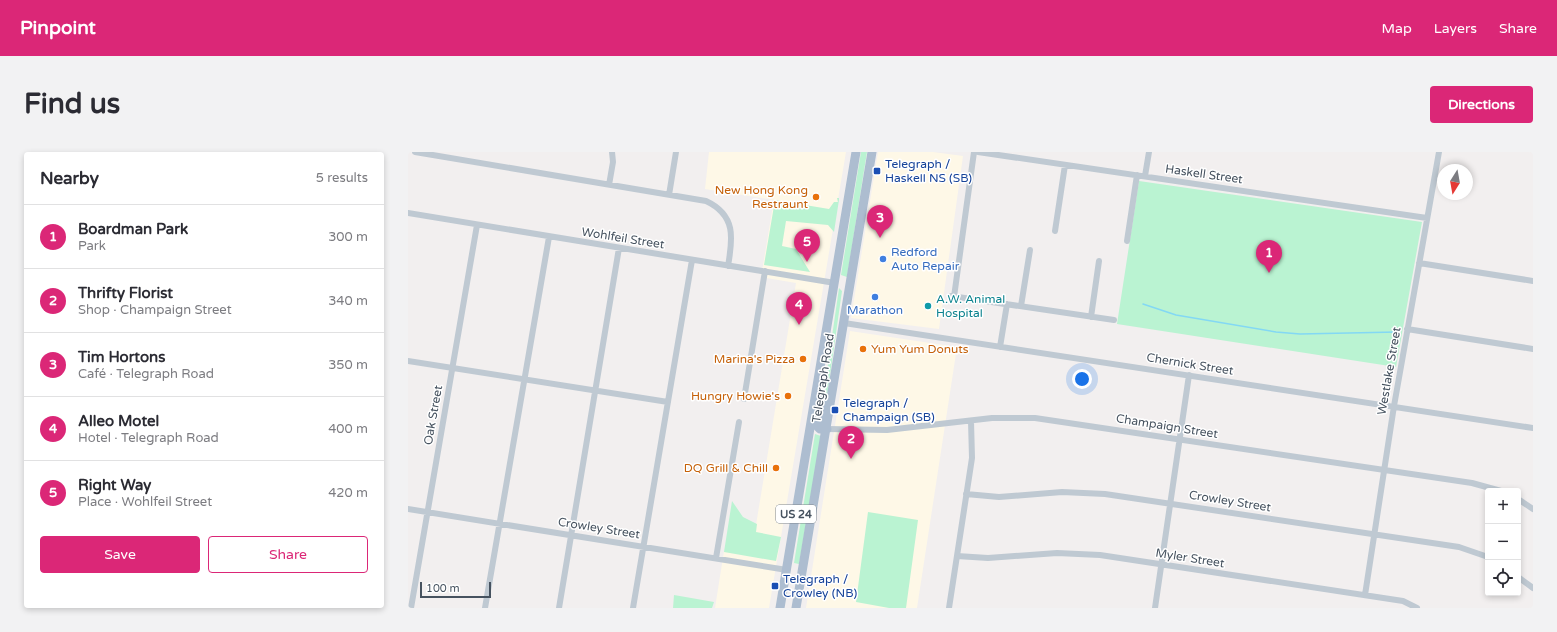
<!DOCTYPE html>
<html lang="en">
<head>
<meta charset="utf-8">
<style>
	:root { --surface:#fff; --page:#f2f2f3; --text:#2b2b33; --muted:#7c7c81; --line:#e1e1e2; --accent:#db2777 }
	body { margin:0; font-family:"Varela Round",sans-serif; background:var(--page); color:var(--text) }
	.controls { position:absolute; right:12px; bottom:12px; display:grid; overflow:hidden; border-radius:4px; box-shadow:0 2px 6px #0003 }
	.controls button { width:36px; height:36px; display:grid; place-items:center; padding:0; border:0; border-bottom:1px solid var(--line); background:var(--surface); color:var(--text); font:20px sans-serif }
	.compass { position:absolute; left:1029px; top:12px; width:36px; height:36px; border-radius:50%; background:var(--surface); box-shadow:0 2px 6px #0003; rotate:191deg }
	.scale { position:absolute; left:12px; bottom:10px; width:71px; box-sizing:border-box; padding-left:4px; border:2px solid #46525f; border-top:0; font-size:11px; line-height:14px; white-space:nowrap; color:#46525f; -webkit-text-stroke:3px #fff; paint-order:stroke }
	.you { position:absolute; left:674px; top:227px; width:14px; height:14px; margin:-10px; border:3px solid #fff; border-radius:50%; background:#1a73e8; box-shadow:0 0 0 6px #1a73e833 }
	.badge { display:grid; place-items:center; width:26px; height:26px; border-radius:50%; background:var(--accent); color:#fff; font-size:13px; font-weight:700 }
	.pin { position:absolute; translate:-50% -33px; filter:drop-shadow(0 1px 2px #0008) }
	.pin::after { content:''; position:absolute; top:21px; width:14px; height:12px; background:inherit; clip-path:polygon(0 0,100% 0,50% 100%) }
	.list { margin:0; padding:0; list-style:none }
	h2 { display:flex; justify-content:space-between; align-items:center; height:52px; margin:0; padding:0 16px; font-size:17px }
	h2 small { font-size:13px; font-weight:400; color:var(--muted) }
	.list li { display:grid; grid-template-columns:26px 1fr auto; gap:12px; align-items:center; box-sizing:border-box; height:64px; padding:0 16px; border-top:1px solid var(--line) }
	.list b { display:block; font-size:15px; white-space:nowrap }
	.list p { margin:0; font-size:13px; white-space:nowrap; color:var(--muted) }
	.list em { font-size:13px; font-style:normal; color:var(--muted) }
	.actions { display:flex; gap:8px; padding:12px 16px }
	.actions a { flex:1; padding:9px 0; border:1px solid var(--accent); border-radius:4px; text-align:center; font-size:14px; color:var(--accent) }
	.actions .main { background:var(--accent); color:#fff }
	.icon { flex:none; width:22px; height:22px; fill:none; stroke:currentColor; stroke-width:2; stroke-linecap:round; stroke-linejoin:round }
	.map { position:relative; flex:none; width:1125px; height:456px; overflow:hidden; border-radius:4px }
	header { display:flex; align-items:center; gap:24px; box-sizing:border-box; height:56px; padding:0 20px; background:var(--accent); color:#fff }
	header strong { font-size:19px }
	nav { display:flex; gap:22px; margin-inline-start:auto; font-size:14px }
	.intro { display:flex; align-items:center; justify-content:space-between; box-sizing:border-box; height:96px; padding:0 24px }
	h1 { margin:0; font-size:28px }
	.button { padding:10px 18px; border-radius:4px; background:var(--accent); color:#fff; font-size:14px; font-weight:700 }
	main { display:flex; gap:24px; padding:0 24px }
	aside { flex:1; background:var(--surface); border-radius:4px; box-shadow:0 2px 6px #0003 }
	.map>svg:first-child { display:block }
	.commercial { fill:#fef8e7 }
	.green { fill:#baf3d2 }
	.lines { fill:none; stroke-linecap:round; stroke-linejoin:round }
	.stream { stroke:#83d8f4; stroke-width:1.5 }
	.street { stroke:#bfc9d2; stroke-width:6 }
	.primary { stroke:#adbdd0; stroke-width:9 }
	.transit-dot { fill:#1a4fb4; stroke:#fff; stroke-width:1.5 }
	.food-dot { fill:#e8710a; stroke:#fff; stroke-width:1.5 }
	.shop-dot { fill:#3f7fe0; stroke:#fff; stroke-width:1.5 }
	.culture-dot { fill:#0f9aa8; stroke:#fff; stroke-width:1.5 }
	.labels { text-anchor:middle; stroke-width:3; stroke-linejoin:round; paint-order:stroke }
	.shield { fill:#fff; stroke:#7e868f; stroke-width:1 }
	.shield-label { font-size:11px; font-weight:bold; fill:#46525f }
	.transit-label { font-size:12px; fill:#164399; stroke:#fff; text-anchor:start }
	.street-label { font-size:12px; fill:#46525f; stroke:#fff }
	.food-label { font-size:12px; fill:#c56008; stroke:#fff; text-anchor:end }
	.shop-label { font-size:12px; fill:#366cbe; stroke:#fff; text-anchor:start }
	.culture-label { font-size:12px; fill:#0d838f; stroke:#fff; text-anchor:start }
</style>
</head>
<body>
<header>
<strong>Pinpoint</strong>
<nav><a>Map</a><a>Layers</a><a>Share</a></nav>
</header>
<div class="intro"><h1>Find us</h1><a class="button">Directions</a></div>
<main>
<aside>
<h2>Nearby<small>5 results</small></h2>
<ul class="list">
<li><span class="badge">1</span><div><b>Boardman Park</b><p>Park</p></div><em>300 m</em></li>
<li><span class="badge">2</span><div><b>Thrifty Florist</b><p>Shop · Champaign Street</p></div><em>340 m</em></li>
<li><span class="badge">3</span><div><b>Tim Hortons</b><p>Café · Telegraph Road</p></div><em>350 m</em></li>
<li><span class="badge">4</span><div><b>Alleo Motel</b><p>Hotel · Telegraph Road</p></div><em>400 m</em></li>
<li><span class="badge">5</span><div><b>Right Way</b><p>Place · Wohlfeil Street</p></div><em>420 m</em></li>
</ul>
<div class="actions"><a class="main">Save</a><a>Share</a></div>
</aside>
<div class="map">
<svg width="1125" height="456" viewBox="0 0 1125 456">
	<rect width="100%" height="100%" fill="#f2efef"/>
	<!-- commercial -->
	<path class="commercial" d="M301 0H438L361 456H307L316 399 343 403 388 131 353 125 366 48 297 37Z
		M470 0H525L555 4 531 177 443 166Z
		M442 179 549 195 509 456H398Z"/>
	<!-- green -->
	<path class="green" d="M453 0H459L439 125 433 123Z
		M731 29 1014 70 988 215 709 172Z
		M429 46H431V48L426 80 420 73 378 69 374 94 388 97 402 120 356 113 367 48 421 57 426 50H430Z
		M431 136 434 139 415 272 412 268Z
		M407 282 413 284 391 412 386 411Z
		M324 349 335 365 349 372 348 380 373 385 368 409 316 400Z
		M460 360 510 368 498 456H481L448 450Z
		M266 443 306 450 304 456H265Z"/>
	<g class="lines">
		<!-- stream -->
		<path class="stream" d="M735 152 768 163 868 180 892 182 989 180"/>
		<!-- street -->
		<path class="street" d="M7 0 298 49C328 63 325 86 320 114
			M570 0 1019 66
			M737 24 741 0
			M201 33 205 10 204 0
			M261 43 268 0
			M0 61 427 131
			M647 79 657 13
			M719 89 729 23
			M1011 111 1125 129
			M543 144 706 168
			M546 145 566 0
			M613 154 622 98
			M683 165 691 109
			M436 171 1125 276
			M999 177 1125 197
			M592 195 599 152
			M0 209 260 250
			M336 247 357 119
			M419 277 479 278 584 266H627L1064 331 1093 339
			M558 342 591 345 654 340 697 342 1051 395 1080 405
			M1110 347 1125 357
			M0 357 379 418
			M549 404 580 406 649 401 692 403 995 449 1009 456
			M308 406 331 270
			M1110 425 1125 436
			M957 443 986 254 1031 0
			M3 456 69 73
			M77 456 141 85
			M151 456 211 96
			M225 456 284 108
			M541 456 564 306 563 269
			M747 456 781 223"/>
		<!-- primary -->
		<path class="primary" d="M414 244 410 275 412 277H419
			M372 456 448 0
			M388 456 464 0"/>
	</g>
	<!-- markers -->
	<g class="transit-dot">
		<rect x="465" y="15" width="8" height="8" rx="2"/>
		<rect x="423" y="254" width="8" height="8" rx="2"/>
		<rect x="363" y="430" width="8" height="8" rx="2"/>
	</g>
	<g class="food-dot">
		<circle cx="408" cy="45" r="4"/>
		<circle cx="455" cy="197" r="4"/>
		<circle cx="395" cy="207" r="4"/>
		<circle cx="380" cy="244" r="4"/>
		<circle cx="368" cy="316" r="4"/>
	</g>
	<g class="shop-dot">
		<circle cx="475" cy="107" r="4"/>
		<circle cx="467" cy="145" r="4"/>
	</g>
	<circle class="culture-dot" cx="520" cy="154" r="4"/>
	<g class="labels">
		<!-- shield labels -->
		<rect class="shield" x="368" y="353" width="40" height="18" rx="3"/>
		<g class="shield-label">
			<text x="388" y="366">US 24</text>
		</g>
		<!-- transit labels -->
		<g class="transit-label">
			<text x="477" y="16">Telegraph /<tspan x="477" dy="14">Haskell NS (SB)</tspan></text>
			<text x="435" y="255">Telegraph /<tspan x="435" dy="14">Champaign (SB)</tspan></text>
			<text x="375" y="431">Telegraph /<tspan x="375" dy="14">Crowley (NB)</tspan></text>
		</g>
		<!-- street labels -->
		<g class="street-label">
			<text transform="translate(796 22) rotate(8)" y="4">Haskell Street</text>
			<text transform="translate(215 86) rotate(9)" y="4">Wohlfeil Street</text>
			<text transform="translate(782 212) rotate(9)" y="4">Chernick Street</text>
			<text transform="translate(981 219) rotate(-80)" y="4">Westlake Street</text>
			<text transform="translate(415 226) rotate(-81)" y="4">Telegraph Road</text>
			<text transform="translate(25 263) rotate(-80)" y="4">Oak Street</text>
			<text transform="translate(759 274) rotate(9)" y="4">Champaign Street</text>
			<text transform="translate(822 349) rotate(9)" y="4">Crowley Street</text>
			<text transform="translate(191 376) rotate(9)" y="4">Crowley Street</text>
			<text transform="translate(782 406) rotate(9)" y="4">Myler Street</text>
		</g>
		<!-- food labels -->
		<g class="food-label">
			<text x="400" y="42">New Hong Kong<tspan x="400" dy="14">Restraunt</tspan></text>
			<text x="463" y="201" text-anchor="start">Yum Yum Donuts</text>
			<text x="387" y="211">Marina's Pizza</text>
			<text x="372" y="248">Hungry Howie's</text>
			<text x="360" y="320">DQ Grill &amp; Chill</text>
		</g>
		<!-- shop labels -->
		<g class="shop-label">
			<text x="483" y="104">Redford<tspan x="483" dy="14">Auto Repair</tspan></text>
			<text x="467" y="162" text-anchor="middle">Marathon</text>
		</g>
		<!-- culture labels -->
		<g class="culture-label">
			<text x="528" y="151">A.W. Animal<tspan x="528" dy="14">Hospital</tspan></text>
		</g>
	</g>
</svg>
<div class="controls">
<button>+</button>
<button>−</button>
<button><svg class="icon" aria-label="locate" viewBox="0 0 24 24"><circle cx="12" cy="12" r="6"/><path d="M12 2v4M12 18v4M2 12h4M18 12h4"/></svg></button>
</div>
<svg class="compass" viewBox="-18 -18 36 36"><path d="M0-13l5 13h-10z" fill="#e53935"/><path d="M0 13l5-13h-10z" fill="#7c7c81"/></svg>
<div class="scale">100 m</div>
<div class="you"></div>
<div class="pin badge" style="left:861px;top:121px">1</div>
<div class="pin badge" style="left:443px;top:307px">2</div>
<div class="pin badge" style="left:472px;top:86px">3</div>
<div class="pin badge" style="left:391px;top:173px">4</div>
<div class="pin badge" style="left:399px;top:110px">5</div>
</div>
</main>
</body>
</html>
